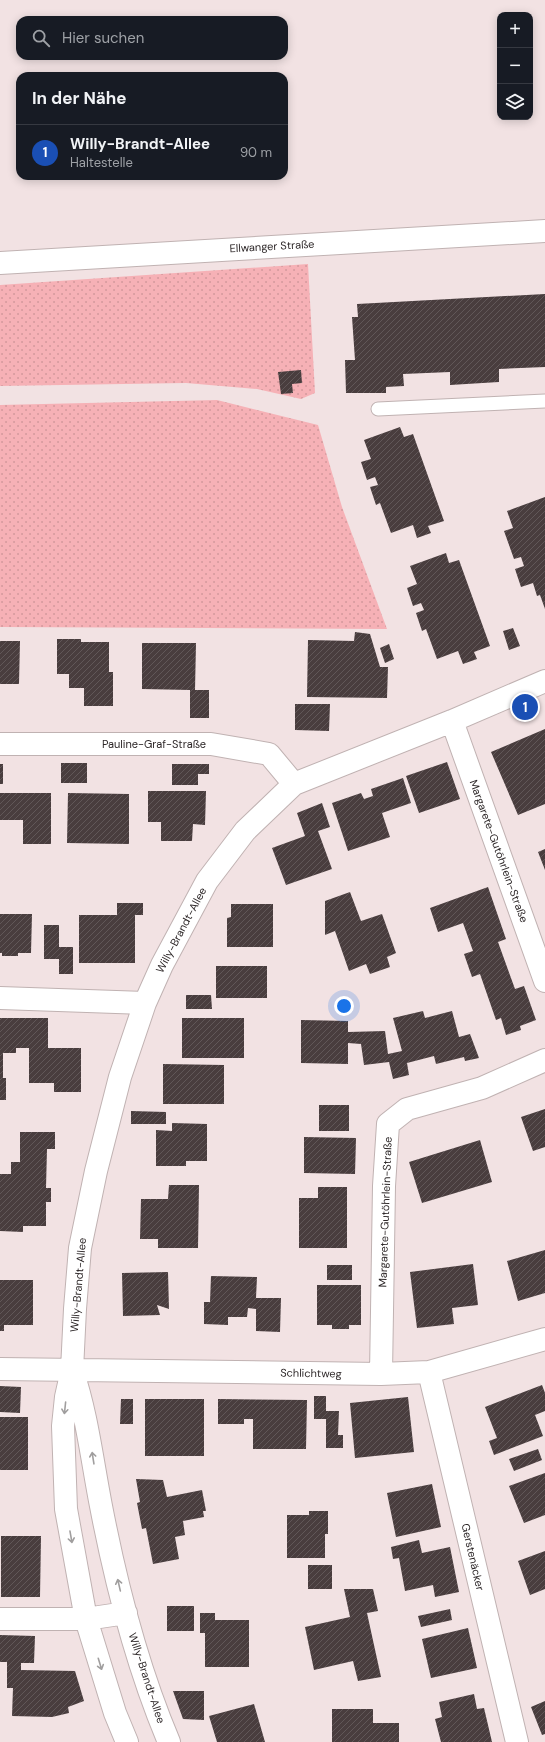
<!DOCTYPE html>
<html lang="de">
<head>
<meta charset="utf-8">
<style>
	:root { --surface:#171b24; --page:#20242c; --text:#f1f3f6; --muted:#9ea1a6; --line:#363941; --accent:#db2777 }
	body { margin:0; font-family:"DM Sans",sans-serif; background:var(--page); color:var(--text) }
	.controls { position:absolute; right:12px; top:12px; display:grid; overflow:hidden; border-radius:8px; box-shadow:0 2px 10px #0003 }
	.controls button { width:36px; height:36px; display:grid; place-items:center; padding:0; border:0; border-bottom:1px solid var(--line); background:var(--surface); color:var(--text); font:20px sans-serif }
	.you { position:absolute; left:344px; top:1006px; width:14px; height:14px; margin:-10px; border:3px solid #fff; border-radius:50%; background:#1a73e8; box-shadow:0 0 0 6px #1a73e833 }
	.badge { display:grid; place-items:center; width:26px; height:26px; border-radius:50%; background:var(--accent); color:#fff; font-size:13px; font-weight:700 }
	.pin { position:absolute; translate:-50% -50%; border:2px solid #fff; box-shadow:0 1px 4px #0006 }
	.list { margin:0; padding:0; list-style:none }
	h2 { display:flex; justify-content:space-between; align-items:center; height:52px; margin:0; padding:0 16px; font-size:17px }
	h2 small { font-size:13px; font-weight:400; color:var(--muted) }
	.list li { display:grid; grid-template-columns:26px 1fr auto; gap:12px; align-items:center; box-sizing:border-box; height:56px; padding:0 16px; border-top:1px solid var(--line) }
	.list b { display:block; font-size:15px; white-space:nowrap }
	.list p { margin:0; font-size:13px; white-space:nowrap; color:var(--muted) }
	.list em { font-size:13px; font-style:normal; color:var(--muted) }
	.icon { flex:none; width:22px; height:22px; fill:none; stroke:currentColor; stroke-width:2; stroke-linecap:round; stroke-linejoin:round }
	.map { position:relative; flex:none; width:545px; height:1742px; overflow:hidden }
	.search { position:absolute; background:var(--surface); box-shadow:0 2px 10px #0003; left:16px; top:16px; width:272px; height:44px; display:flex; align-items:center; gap:10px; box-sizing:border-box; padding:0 14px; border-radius:12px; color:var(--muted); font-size:15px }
	.panel { position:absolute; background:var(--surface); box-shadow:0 2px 10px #0003; left:16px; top:72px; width:272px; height:108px; border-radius:12px }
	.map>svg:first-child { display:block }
	.grass { fill:url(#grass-dots) }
	.building { fill:url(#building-hatch) }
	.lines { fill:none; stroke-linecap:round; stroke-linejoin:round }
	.lane-casing { stroke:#c0b2b2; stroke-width:15 }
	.street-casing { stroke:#c0b2b2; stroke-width:24 }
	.secondary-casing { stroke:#c0b2b2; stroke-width:24 }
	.lane { stroke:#fff; stroke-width:13 }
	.street { stroke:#fff; stroke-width:22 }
	.secondary { stroke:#fff; stroke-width:22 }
	.oneway { stroke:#a09e9e }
	.labels { text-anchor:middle; stroke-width:4; stroke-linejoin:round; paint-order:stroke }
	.street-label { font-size:11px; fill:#2d2728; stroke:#fff }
</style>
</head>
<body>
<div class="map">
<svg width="545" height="1742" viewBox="0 0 545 1742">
	<defs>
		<pattern id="grass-dots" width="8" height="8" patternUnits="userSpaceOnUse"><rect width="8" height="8" fill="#f6b1b6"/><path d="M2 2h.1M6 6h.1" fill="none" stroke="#d3989c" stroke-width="1.8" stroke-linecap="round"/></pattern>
		<pattern id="building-hatch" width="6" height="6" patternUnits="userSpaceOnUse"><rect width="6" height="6" fill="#493d3e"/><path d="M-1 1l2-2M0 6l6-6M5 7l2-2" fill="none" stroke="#615758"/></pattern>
	</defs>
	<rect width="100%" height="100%" fill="#f2e2e3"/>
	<!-- grass -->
	<path class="grass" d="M308 264 315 393 301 399 257 389 186 383 0 386V285Z
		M217 400 318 425 342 507 387 629 0 627V405Z"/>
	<!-- building -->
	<path class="building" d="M545 294V367L499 369V382L450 385V372L403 374 404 386 386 387V393H346L345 360H355L352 317H358L357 304Z
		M301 370 302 383 292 384 293 393 281 394 278 372Z
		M400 427 404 437 413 434 444 521 428 526 431 533 417 538 413 525 391 533 380 503 376 505 370 487 378 485 375 477 367 480 361 462 371 459 364 440Z
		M545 497V609L540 595 537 596 533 583 521 587 515 569 524 566 521 557 514 559 504 531 513 528 507 511Z
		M446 553 449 563 459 560 490 646 474 652 477 659 463 664 458 651 437 659 426 629 422 631 416 613 424 610 421 603 413 606 407 588 417 584 410 566Z
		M513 628 520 646 509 650 503 631Z
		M355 632 370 634 380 667H388L387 698 307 697 308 640 354 641Z
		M57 639H81V642H109V672H113V706H84V688H69V674H57Z
		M0 641H20L19 684H0Z
		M142 643H196L195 690H209V718H190V690L142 689Z
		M389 644 394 659 385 663 380 648Z
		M295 704H330L329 731 295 730Z
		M545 729V804L518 815 491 752Z
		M447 762 460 799 419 813 406 776Z
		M61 763H87V783H61Z
		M0 764H3V784H0Z
		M172 764H209V774H198V785H172Z
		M403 778 411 803 382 813 390 837 348 851 332 803 361 793 364 799 373 796 371 789Z
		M148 791H206L205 825 193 824 192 841H161V822H148Z
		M0 793H51V844H23V820H0Z
		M68 793 129 794V844L67 843Z
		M322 803 330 827 318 831 332 869 286 885 272 848 305 836 297 813Z
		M545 849V870L538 852Z
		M488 887 506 939 498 942 515 989 524 986 536 1020 520 1026 521 1030 506 1035 501 1018 496 1020 480 974 472 977 464 954 473 951 463 923 438 932 430 908Z
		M350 892 361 921 382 914 396 953 387 957 390 967 370 974 366 964 349 971 335 931 325 935V901Z
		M117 903H143V915H135V963H79V915H117Z
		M231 904H273V947H227V918L231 917Z
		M0 914H32L31 953H18V956H2V953H0Z
		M44 925H59V947H73V974H59V959H44Z
		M216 966H267V998H216Z
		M186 995H211L212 1009H186Z
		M423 1011 425 1018 452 1011 459 1037 470 1034 479 1058 465 1061 464 1057 436 1064 434 1056 407 1063 409 1075 393 1079 389 1062 364 1065 361 1044 348 1043V1064L301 1063V1020L348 1021V1032L385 1031 388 1054 402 1051 393 1018Z
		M0 1018H48V1048H81V1092H54V1083H29V1048H16V1053H3V1078H6V1100H0Z
		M182 1018H244V1058H182Z
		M163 1064 224 1065V1104H163Z
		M319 1105H349V1131H319Z
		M545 1109V1147L533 1151 521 1117Z
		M131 1111 166 1112V1124H131Z
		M172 1123 207 1124V1161H186V1166H156V1130L172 1131Z
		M20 1132H55V1149H47L46 1188H51V1202H46V1226H23V1232L0 1231V1174H11V1162H20Z
		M304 1137 356 1138 355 1174 304 1173Z
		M480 1140 492 1182 422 1203 409 1162Z
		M169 1185H199L198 1248H158V1239H140L141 1199H168Z
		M318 1187H347V1248H299V1198H318Z
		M545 1250V1293L518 1301 507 1261Z
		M473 1264 478 1305 452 1308 454 1324 417 1328 410 1272Z
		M327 1265H352V1280H327Z
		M168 1272 169 1309 157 1305 160 1315 123 1316 122 1273Z
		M211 1276 257 1277 256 1298H281L280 1332 256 1331V1309L248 1308 247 1317H228V1325L204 1324V1302H210Z
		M0 1280H33V1325H4V1331H0Z
		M317 1285H361V1325H349V1329H332V1325H317Z
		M542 1385 545 1393V1411L535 1415 543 1436 494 1455 489 1441 497 1438 485 1407Z
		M0 1386 21 1387 20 1413 0 1412Z
		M314 1396H326V1411H339L338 1435H343V1448H326V1419H314Z
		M408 1397 414 1452 355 1458 350 1403Z
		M121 1399H133V1424H120Z
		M145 1399H204V1456H145Z
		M218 1399 307 1400 306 1449H253V1419H244V1424H218Z
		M0 1417H28V1470H0Z
		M538 1449 542 1460 514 1471 509 1459Z
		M545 1473V1515L524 1523 509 1486Z
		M136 1479 163 1480 167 1497 202 1490 206 1511H203L204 1517 183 1521 185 1535 175 1537 179 1559 153 1564 146 1528 142 1529 137 1503 140 1502Z
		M432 1484 441 1527 396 1537 387 1493Z
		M309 1511H328V1534H325V1558H287V1515H309Z
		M1 1536H41L40 1597H1Z
		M419 1540 422 1553 450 1547 459 1592 435 1597 433 1585 405 1591 399 1558 393 1559 391 1547Z
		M545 1551V1589L530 1595 518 1561Z
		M308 1565H332V1589H308Z
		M344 1589H373L378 1611 367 1613 381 1677 358 1681 353 1661 314 1670 305 1627 350 1617Z
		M167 1606H194V1631H167Z
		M450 1609 452 1620 421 1627 418 1616Z
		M200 1613H215V1620H249V1667H205V1633H200Z
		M468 1628 477 1668 431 1678 422 1639Z
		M0 1635 35 1636 34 1663H21V1670L75 1671 84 1701 68 1707 69 1713 52 1717 12 1716 13 1688H7V1662H0Z
		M173 1691H204V1720L183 1719Z
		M474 1694 477 1709 484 1708 492 1742H441L435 1719 442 1717 439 1702Z
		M545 1701V1734L542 1735 531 1707Z
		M254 1704 265 1742H217L209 1716Z
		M332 1709H373V1723H399V1742H332Z"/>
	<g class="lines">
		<defs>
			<path id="lane" d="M378 409 545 401"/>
			<path id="street" d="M452 721 545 981
				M0 744H211L269 754 294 784
				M0 998 145 1003
				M0 1369 381 1374 429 1372 545 1339
				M72 1370C87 1414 92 1460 101 1506 116 1584 138 1669 169 1742
				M429 1372 517 1742
				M381 1374 384 1186 388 1124 407 1109 482 1088 545 1060
				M0 1619H86L126 1613
				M127 1742 115 1713 86 1619 66 1509 63 1426 66 1397 72 1370 75 1309 80 1248 96 1171 120 1077 145 1003 162 965 207 881 245 831 294 784 452 721 545 681"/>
			<path id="secondary" d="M0 263 545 231"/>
		</defs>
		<!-- lane casing -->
		<use href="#lane" class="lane-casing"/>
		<!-- street casing -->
		<use href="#street" class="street-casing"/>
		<!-- secondary casing -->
		<use href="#secondary" class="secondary-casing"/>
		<!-- lane -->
		<use href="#lane" class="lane"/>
		<!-- street -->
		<use href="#street" class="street"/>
		<!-- secondary -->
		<use href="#secondary" class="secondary"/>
	</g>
	<!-- one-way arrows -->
	<defs><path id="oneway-shaft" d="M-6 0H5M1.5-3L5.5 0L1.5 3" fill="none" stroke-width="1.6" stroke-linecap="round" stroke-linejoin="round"/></defs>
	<g class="oneway">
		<use href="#oneway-shaft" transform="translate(65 1408) rotate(96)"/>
		<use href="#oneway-shaft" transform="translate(93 1458) rotate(-99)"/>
		<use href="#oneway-shaft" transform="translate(71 1537) rotate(80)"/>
		<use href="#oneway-shaft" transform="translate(119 1585) rotate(-103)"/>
		<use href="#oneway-shaft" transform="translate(100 1664) rotate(73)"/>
	</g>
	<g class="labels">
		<!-- street labels -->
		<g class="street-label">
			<text transform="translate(272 246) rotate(-3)" y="4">Ellwanger Straße</text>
			<text x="154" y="748">Pauline-Graf-Straße</text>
			<text transform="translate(499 851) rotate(70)" y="4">Margarete-Gutöhrlein-Straße</text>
			<text transform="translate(181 930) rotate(-62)" y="4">Willy-Brandt-Allee</text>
			<text transform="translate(385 1212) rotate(-88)" y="4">Margarete-Gutöhrlein-Straße</text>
			<text transform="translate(78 1285) rotate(-85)" y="4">Willy-Brandt-Allee</text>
			<text transform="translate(311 1373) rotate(1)" y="4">Schlichtweg</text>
			<text transform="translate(473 1557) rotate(77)" y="4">Gerstenäcker</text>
			<text transform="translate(147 1678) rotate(72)" y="4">Willy-Brandt-Allee</text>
		</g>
	</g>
</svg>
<div class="controls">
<button>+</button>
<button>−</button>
<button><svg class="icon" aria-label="layers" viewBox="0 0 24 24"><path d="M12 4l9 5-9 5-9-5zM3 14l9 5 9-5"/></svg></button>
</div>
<div class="you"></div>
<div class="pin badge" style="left:525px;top:707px;background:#1a4fb4">1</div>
<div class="search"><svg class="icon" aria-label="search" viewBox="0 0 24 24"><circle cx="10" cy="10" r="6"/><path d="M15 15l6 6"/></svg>Hier suchen</div>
<section class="panel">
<h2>In der Nähe<small></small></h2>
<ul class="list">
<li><span class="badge" style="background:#1a4fb4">1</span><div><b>Willy-Brandt-Allee</b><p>Haltestelle</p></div><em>90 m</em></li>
</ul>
</section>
</div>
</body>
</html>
